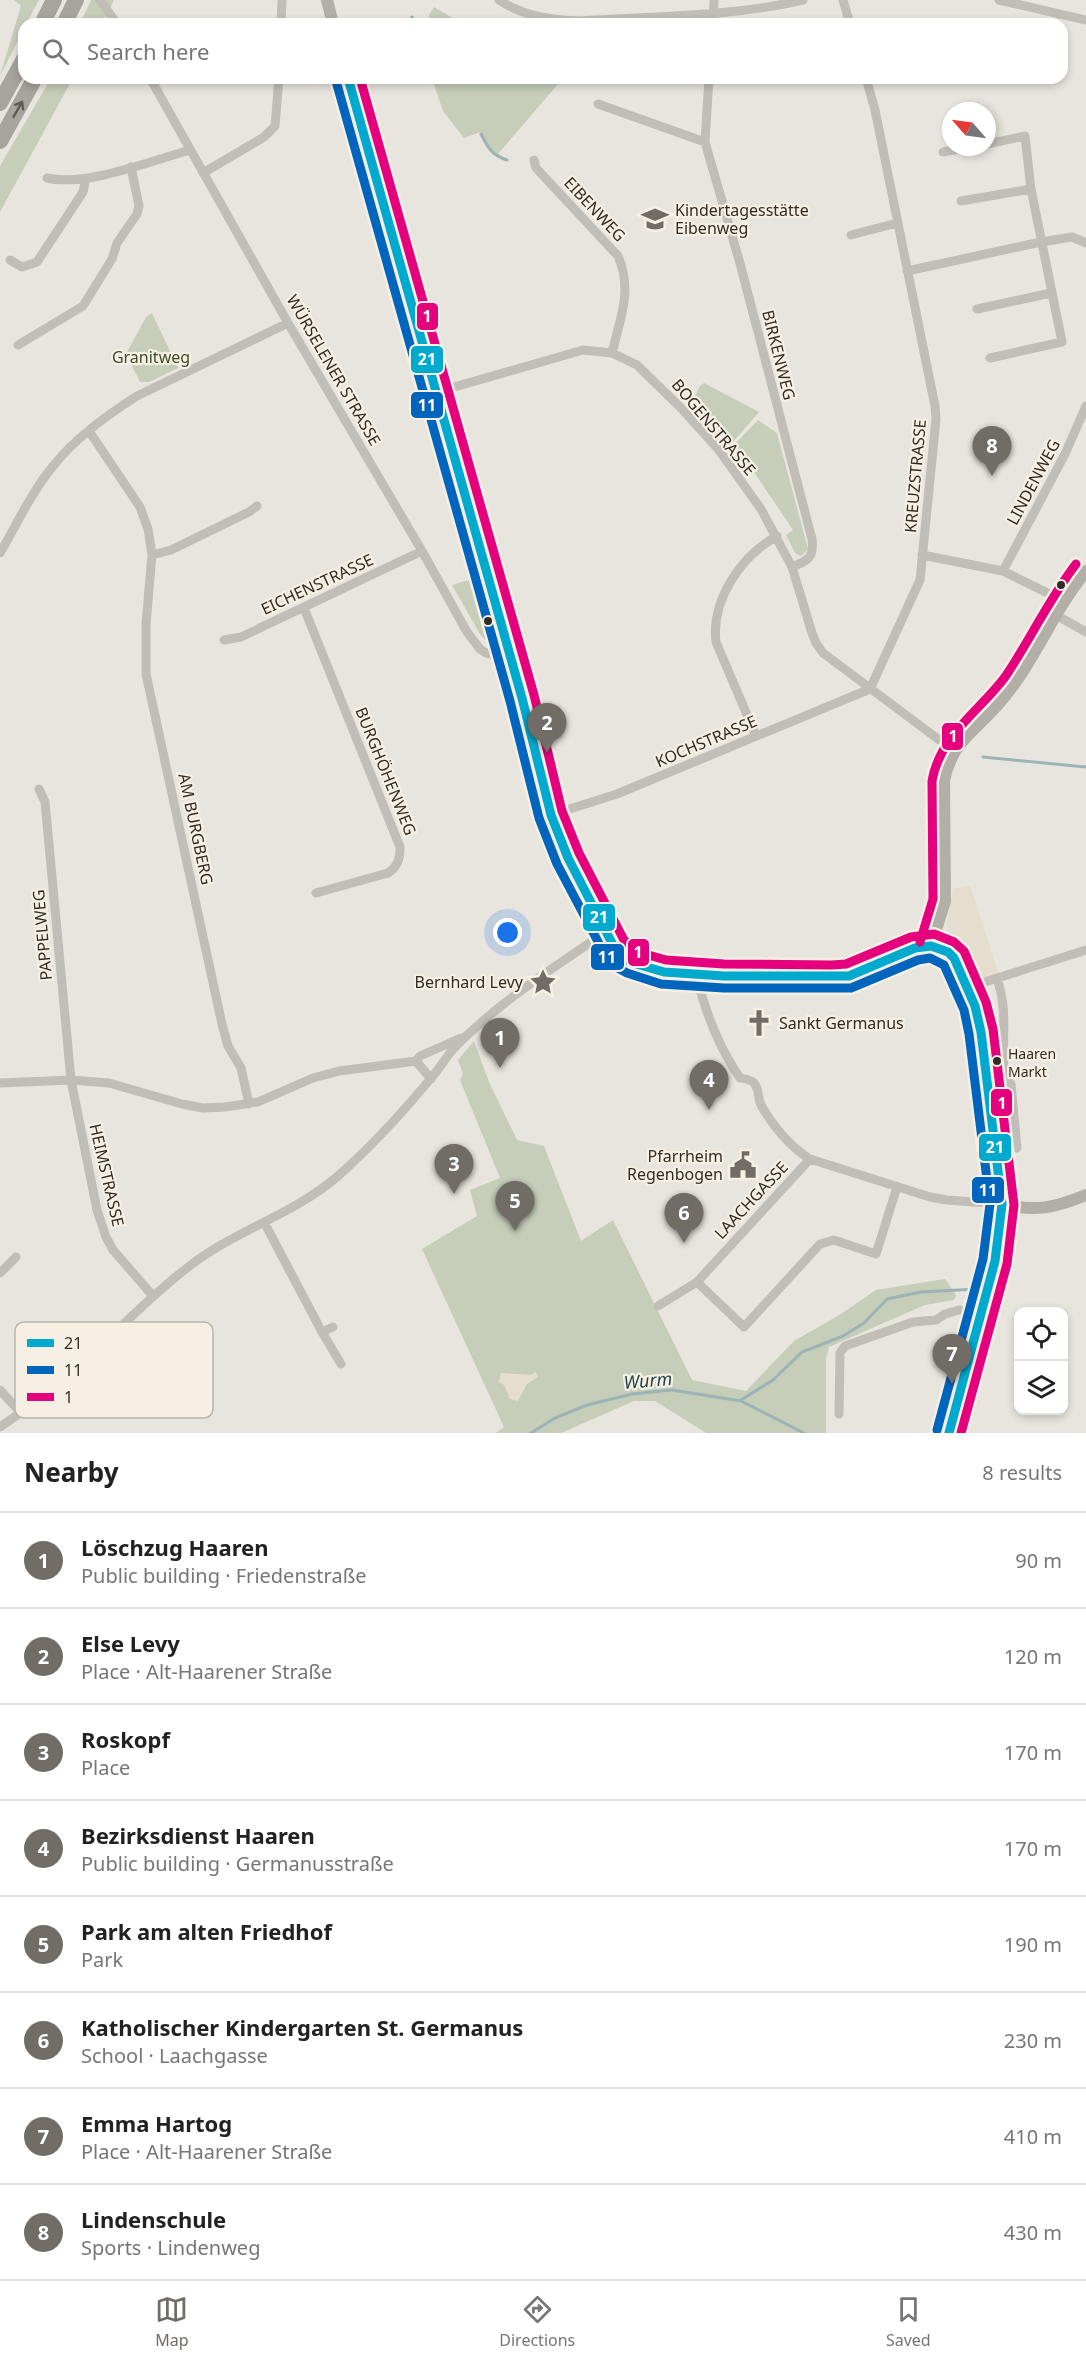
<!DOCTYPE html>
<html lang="en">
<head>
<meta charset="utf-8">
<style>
	:root { --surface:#fff; --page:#f6f6f6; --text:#222; --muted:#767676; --line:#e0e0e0; --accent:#716c66 }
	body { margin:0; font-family:"Noto Sans",sans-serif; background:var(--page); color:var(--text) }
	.controls { position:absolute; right:18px; bottom:18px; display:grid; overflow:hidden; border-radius:12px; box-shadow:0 3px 9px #0003 }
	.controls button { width:54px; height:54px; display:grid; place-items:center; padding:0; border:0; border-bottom:2px solid var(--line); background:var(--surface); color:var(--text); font:30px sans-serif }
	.compass { position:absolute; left:942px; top:102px; width:54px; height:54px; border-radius:50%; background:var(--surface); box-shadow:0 3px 9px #0003; rotate:298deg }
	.you { position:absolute; left:508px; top:933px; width:21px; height:21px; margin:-15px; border:4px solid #fff; border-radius:50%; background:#1a73e8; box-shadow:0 0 0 9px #1a73e833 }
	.badge { display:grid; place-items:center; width:39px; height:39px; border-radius:50%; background:var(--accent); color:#fff; font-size:20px; font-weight:700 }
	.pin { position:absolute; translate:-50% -50px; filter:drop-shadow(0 2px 3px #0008) }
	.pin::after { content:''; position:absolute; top:32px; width:21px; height:18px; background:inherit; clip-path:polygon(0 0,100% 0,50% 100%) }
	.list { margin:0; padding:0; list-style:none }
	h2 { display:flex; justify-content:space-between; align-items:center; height:78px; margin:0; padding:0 24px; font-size:26px }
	h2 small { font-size:20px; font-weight:400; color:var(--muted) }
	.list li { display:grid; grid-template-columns:39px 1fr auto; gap:18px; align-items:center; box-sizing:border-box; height:96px; padding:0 24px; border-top:2px solid var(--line) }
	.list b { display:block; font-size:22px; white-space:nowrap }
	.list p { margin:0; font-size:20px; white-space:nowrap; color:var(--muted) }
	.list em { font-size:20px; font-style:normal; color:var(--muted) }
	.icon { flex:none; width:33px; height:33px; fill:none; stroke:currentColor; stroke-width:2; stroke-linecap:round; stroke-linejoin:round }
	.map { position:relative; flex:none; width:1086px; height:1433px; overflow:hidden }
	.search { position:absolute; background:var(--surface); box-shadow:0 3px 9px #0003; left:18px; right:18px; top:18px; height:66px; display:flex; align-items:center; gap:15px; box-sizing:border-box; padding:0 21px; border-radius:18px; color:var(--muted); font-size:22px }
	.sheet { height:846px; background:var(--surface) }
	nav { display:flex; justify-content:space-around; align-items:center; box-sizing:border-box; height:84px; border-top:2px solid var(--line); background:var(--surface); font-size:16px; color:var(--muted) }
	nav a { display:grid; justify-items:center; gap:3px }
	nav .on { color:var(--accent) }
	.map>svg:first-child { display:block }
	.green { fill:#c6cdb9 }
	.plaza { fill:#e5decf }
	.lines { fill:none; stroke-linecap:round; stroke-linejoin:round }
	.stream { stroke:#9cb3b7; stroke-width:3 }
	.street { stroke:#c1bdb7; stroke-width:9 }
	.secondary { stroke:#b2aea8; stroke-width:12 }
	.highway { stroke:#a7a49d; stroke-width:16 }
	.bus-1-casing { stroke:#f6f0e4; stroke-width:14 }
	.bus-2-casing { stroke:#f6f0e4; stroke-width:14 }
	.bus-3-casing { stroke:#f6f0e4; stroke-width:14 }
	.bus-1 { stroke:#00a9ce; stroke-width:9 }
	.bus-2 { stroke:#0065bd; stroke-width:9 }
	.bus-3 { stroke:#e5007d; stroke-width:9 }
	.oneway { stroke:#605b56 }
	.bus-dot { fill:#312b26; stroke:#f6f0e4; stroke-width:2 }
	.labels { text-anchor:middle; stroke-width:4.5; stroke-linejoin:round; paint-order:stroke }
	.bus-label { font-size:14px; fill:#312b26; stroke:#f6f0e4; text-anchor:start }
	.street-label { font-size:16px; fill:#312b26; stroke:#f6f0e4 }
	.poi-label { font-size:16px; fill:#312b26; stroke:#f6f0e4; text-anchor:start }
	.park-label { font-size:16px; fill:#3c4c2d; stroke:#f6f0e4 }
	.water-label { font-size:18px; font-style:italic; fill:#22434c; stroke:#f6f0e4 }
	.key { fill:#f6f0e4; stroke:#bbb5ab; stroke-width:1.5 }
	.key-label { font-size:16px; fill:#312b26 }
	.line-badge { stroke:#f6f0e4; stroke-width:2 }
	.badge-label { font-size:16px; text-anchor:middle; font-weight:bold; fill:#fff }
</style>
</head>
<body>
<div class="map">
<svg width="1086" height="1433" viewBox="0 0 1086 1433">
	<rect width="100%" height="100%" fill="#e8e5de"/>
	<!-- green -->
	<path class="green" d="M14 0H39L26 24H24V29L0 76 21 6Z
		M91 0H114L102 24H80Z
		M434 7 463 24H428L429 15Z
		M51 78H73L0 212V166Z
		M432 78H549L558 84 498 154 490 148 481 132 464 138 443 111Z
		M152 313 178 368 149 382H140L126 354 146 317Z
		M704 383 759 412 733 442 698 401 692 408 690 406 700 386Z
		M758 420 777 433 808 549 801 556 795 553 786 535 793 530 735 444Z
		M473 579 492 641 488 642 481 636 452 585Z
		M474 1041 489 1082 517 1140 544 1146 581 1241 613 1220 692 1380 746 1391 794 1341 841 1314 876 1290 945 1279 956 1295 954 1300 925 1305 829 1347 826 1359V1433H706L655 1401H634L561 1433H496L504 1427 422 1249 477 1216 470 1190 500 1178 460 1080 463 1074 458 1060Z"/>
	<!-- plaza -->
	<path class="plaza" d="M970 885 999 975 974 986 951 941 947 926 953 889Z
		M536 1372 538 1377 527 1384 518 1401 510 1399 504 1385 499 1382 501 1373 530 1375Z"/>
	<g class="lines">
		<!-- stream -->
		<path class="stream" d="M412 17 414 24
			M481 134C488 148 492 155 507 160
			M983 757 1086 767
			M991 1002 992 1007
			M741 1400 773 1380 802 1352 843 1336 864 1323 887 1299 921 1292 977 1289
			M531 1433 555 1418 587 1405 632 1394 672 1390 741 1401 804 1433"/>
		<!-- street -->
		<path class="street" d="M100 0 117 24
			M499 0C523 16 551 20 580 21 654 16 730 17 803 0
			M843 0 850 24
			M999 0 1086 20
			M281 24 282 0
			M713 24 714 0
			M150 78 288 323 422 551 467 632 480 649 486 653 498 656 508 653
			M709 78 705 142 741 267 812 539C814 558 809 560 792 567
			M866 78 875 110 935 406 936 419 920 580 870 689
			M598 104 705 142
			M987 144 1025 136 1031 189 1062 342 990 358
			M943 152 970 147
			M534 160 536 168 618 256C633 290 620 319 612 353
			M203 173 264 137 275 126 279 78
			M47 178C86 187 151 161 190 150
			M961 201 1031 189
			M851 235 897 223
			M10 260 22 267 37 262 83 192 86 178
			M907 271 1041 242 1072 237 1086 243
			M977 309 1051 293
			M18 345 83 306 112 259 117 243 137 214 139 206 131 167
			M437 392 583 350 612 353 637 365 681 408 718 449 761 509 792 567 812 633 816 643 823 653 954 751
			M89 431 140 507 148 529 152 555 146 624V674L222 1024 228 1046 241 1068 249 1104
			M0 553C17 524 32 491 54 465 76 437 107 415 137 396L288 323
			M152 555 171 550 249 512 257 506
			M922 555 1003 571 1064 601
			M1003 571 1065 454 1086 406
			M304 608 400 847C400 859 398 866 388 873L316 893
			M1056 615 1086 632
			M224 640 241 637 422 551
			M756 736 716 642C711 600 741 556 777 536
			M39 789 45 802 71 1080 97 1210 106 1237 113 1250 153 1296
			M551 815 617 794 870 689
			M696 975C706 1013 718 1046 740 1078 746 1079 750 1079 754 1083 760 1090 757 1097 761 1105 772 1125 790 1147 810 1159L930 1197 947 1200 1002 1204
			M997 979C1009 1011 1001 1045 1004 1078L1011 1084 1017 1148
			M969 987 1086 950
			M416 1061 431 1079
			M0 1083 71 1080 109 1083 182 1104 203 1108 225 1107 258 1102 313 1078 339 1071 416 1061 420 1056 461 1038
			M264 1222 322 1332
			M0 1273 16 1257
			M697 1282 744 1327 820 1244 834 1240 876 1254 897 1187
			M658 1306 697 1282 810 1159
			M333 1327 322 1332 341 1364
			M0 1390 21 1413
			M839 1414 840 1353 845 1346 913 1322 936 1320 945 1314 959 1310 982 1314
			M0 1427C19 1414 38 1401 55 1387 101 1349 140 1304 187 1268 233 1231 293 1215 338 1176 372 1146 403 1112 432 1077 440 1068 446 1057 454 1048 498 1003 554 967 606 932"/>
		<!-- secondary -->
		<path class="secondary" d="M327 0 333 24
			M348 78 522 698 551 815 568 858 614 947 624 958 633 963 664 972 724 976 832 977 849 976 915 948 931 946 948 952 954 958 975 1006 981 1032 993 1120 1002 1204 995 1261 949 1433
			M931 946 945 901 944 781C952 740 976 731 1001 701 1035 661 1053 611 1086 571
			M1002 1204C1036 1212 1054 1208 1086 1195"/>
		<!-- highway -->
		<path class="highway" d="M42 24 54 0
			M64 24 76 0
			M0 103 24 59
			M0 141 35 78"/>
		<defs>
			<path id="bus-1" d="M348 78 522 698 551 815 568 858 614 947 624 958 633 963 664 972 724 976H849L915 948 931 946 948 952 954 958 975 1006 981 1032 1002 1204 995 1261 949 1433"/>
			<path id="bus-2" d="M336 81 510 701 539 818 557 864 604 953 616 967 627 973 661 984 724 988H851L918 960 930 958 944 965 964 1010 969 1034 990 1204 983 1259 937 1430"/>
			<path id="bus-3" d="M360 78 534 695 562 811 579 853 624 940 638 952 666 960 724 964 832 965 846 964 911 937 934 934 954 942 964 951 986 1002 993 1029 1014 1205 1007 1264 961 1433
				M920 942 933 899 932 781C940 735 979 712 1005 677 1030 640 1049 599 1076 564"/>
		</defs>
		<!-- bus-1 casing -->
		<use href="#bus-1" class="bus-1-casing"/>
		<!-- bus-2 casing -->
		<use href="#bus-2" class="bus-2-casing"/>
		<!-- bus-3 casing -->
		<use href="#bus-3" class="bus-3-casing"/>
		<!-- bus-1 -->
		<use href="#bus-1" class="bus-1"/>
		<!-- bus-2 -->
		<use href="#bus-2" class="bus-2"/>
		<!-- bus-3 -->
		<use href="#bus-3" class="bus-3"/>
	</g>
	<!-- one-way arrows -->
	<defs><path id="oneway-shaft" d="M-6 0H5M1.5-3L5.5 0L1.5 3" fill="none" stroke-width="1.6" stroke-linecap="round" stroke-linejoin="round" transform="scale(1.5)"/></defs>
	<use class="oneway" href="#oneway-shaft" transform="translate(18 109) rotate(-60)"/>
	<!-- icons -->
	<defs>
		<symbol id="school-bare" viewBox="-9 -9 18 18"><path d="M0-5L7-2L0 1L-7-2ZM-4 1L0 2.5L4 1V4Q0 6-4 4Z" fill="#716c66" stroke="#f6f0e4" stroke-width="2.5" paint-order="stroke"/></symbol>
		<symbol id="sight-bare" viewBox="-9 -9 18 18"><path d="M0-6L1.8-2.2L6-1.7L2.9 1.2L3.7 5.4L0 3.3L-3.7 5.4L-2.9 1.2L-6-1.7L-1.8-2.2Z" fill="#716c66" stroke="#f6f0e4" stroke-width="2.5" paint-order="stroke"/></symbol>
		<symbol id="church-bare" viewBox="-9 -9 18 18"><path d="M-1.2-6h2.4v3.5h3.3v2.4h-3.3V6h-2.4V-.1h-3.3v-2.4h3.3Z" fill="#716c66" stroke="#f6f0e4" stroke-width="2.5" paint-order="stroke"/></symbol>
		<symbol id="civic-bare" viewBox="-9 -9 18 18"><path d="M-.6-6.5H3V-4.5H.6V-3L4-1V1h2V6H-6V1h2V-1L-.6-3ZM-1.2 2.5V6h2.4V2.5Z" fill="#716c66" stroke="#f6f0e4" stroke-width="2.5" paint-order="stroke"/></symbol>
	</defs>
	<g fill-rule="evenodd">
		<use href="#school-bare" x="636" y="200" width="38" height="38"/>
		<use href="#sight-bare" x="524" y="963" width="38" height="38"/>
		<use href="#church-bare" x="740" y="1004" width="38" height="38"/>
		<use href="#civic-bare" x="724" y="1146" width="38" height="38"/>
	</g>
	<!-- markers -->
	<g class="bus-dot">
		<circle cx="1061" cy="585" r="5"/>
		<circle cx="488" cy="621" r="5"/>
		<circle cx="997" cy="1061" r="5"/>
	</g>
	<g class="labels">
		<!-- bus labels -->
		<g class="bus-label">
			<text x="1008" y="1059">Haaren<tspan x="1008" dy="18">Markt</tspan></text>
		</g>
		<!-- street labels -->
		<g class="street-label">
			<text transform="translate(595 209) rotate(47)" y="6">EIBENWEG</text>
			<text transform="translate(779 355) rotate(76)" y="6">BIRKENWEG</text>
			<text transform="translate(334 370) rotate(60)" y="6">WÜRSELENER STRASSE</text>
			<text transform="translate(714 427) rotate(50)" y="6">BOGENSTRASSE</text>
			<text transform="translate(915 476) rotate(-85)" y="6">KREUZSTRASSE</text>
			<text transform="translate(1033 482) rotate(-62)" y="6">LINDENWEG</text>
			<text transform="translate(317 584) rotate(-25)" y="6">EICHENSTRASSE</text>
			<text transform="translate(706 741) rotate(-23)" y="6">KOCHSTRASSE</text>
			<text transform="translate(386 771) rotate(68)" y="6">BURGHÖHENWEG</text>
			<text transform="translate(196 829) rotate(78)" y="6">AM BURGBERG</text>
			<text transform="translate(42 935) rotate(-95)" y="6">PAPPELWEG</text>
			<text transform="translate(107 1175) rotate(77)" y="6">HEIMSTRASSE</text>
			<text transform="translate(751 1200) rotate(-47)" y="6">LAACHGASSE</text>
		</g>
		<!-- poi labels -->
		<g class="poi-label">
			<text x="675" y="216">Kindertagesstätte<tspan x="675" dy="18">Eibenweg</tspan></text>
			<text x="523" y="988" text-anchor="end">Bernhard Levy</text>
			<text x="779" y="1029">Sankt Germanus</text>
			<text x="723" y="1162" text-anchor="end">Pfarrheim<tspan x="723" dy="18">Regenbogen</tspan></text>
		</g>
		<!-- park labels -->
		<g class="park-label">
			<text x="151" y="363">Granitweg</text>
		</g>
		<!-- water labels -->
		<g class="water-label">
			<text transform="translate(648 1381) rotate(-5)" y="6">Wurm</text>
		</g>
	</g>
	<!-- legend -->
	<rect x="15" y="1322" width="198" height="96" rx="9" class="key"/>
	<rect x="27" y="1339" width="27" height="8" fill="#00a9ce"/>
	<rect x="27" y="1366" width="27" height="8" fill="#0065bd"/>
	<rect x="27" y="1393" width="27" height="8" fill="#e5007d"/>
	<g class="key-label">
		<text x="64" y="1349">21</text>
		<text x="64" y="1376">11</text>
		<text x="64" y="1403">1</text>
	</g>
	<g class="line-badge">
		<rect x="416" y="302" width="23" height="29" rx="6" fill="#e5007d"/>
		<rect x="410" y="345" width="34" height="29" rx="6" fill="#00a9ce"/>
		<rect x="410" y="391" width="34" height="28" rx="6" fill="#0065bd"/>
		<rect x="941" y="722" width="23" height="29" rx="6" fill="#e5007d"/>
		<rect x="582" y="903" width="34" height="29" rx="6" fill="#00a9ce"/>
		<rect x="627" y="938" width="23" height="29" rx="6" fill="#e5007d"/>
		<rect x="590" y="943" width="35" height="28" rx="6" fill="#0065bd"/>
		<rect x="990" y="1088" width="23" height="29" rx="6" fill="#e5007d"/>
		<rect x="978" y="1133" width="34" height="29" rx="6" fill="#00a9ce"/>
		<rect x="971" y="1176" width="34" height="28" rx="6" fill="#0065bd"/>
	</g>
	<g class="badge-label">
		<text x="427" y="322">1</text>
		<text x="427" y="365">21</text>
		<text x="427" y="411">11</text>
		<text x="953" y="742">1</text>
		<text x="599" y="923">21</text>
		<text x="638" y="958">1</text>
		<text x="607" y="963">11</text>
		<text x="1002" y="1109">1</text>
		<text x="995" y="1153">21</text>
		<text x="988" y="1196">11</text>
	</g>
</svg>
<div class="controls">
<button><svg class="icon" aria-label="locate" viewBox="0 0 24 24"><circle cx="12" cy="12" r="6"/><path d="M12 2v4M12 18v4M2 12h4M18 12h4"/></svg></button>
<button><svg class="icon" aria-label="layers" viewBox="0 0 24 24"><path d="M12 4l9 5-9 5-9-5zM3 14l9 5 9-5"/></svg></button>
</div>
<svg class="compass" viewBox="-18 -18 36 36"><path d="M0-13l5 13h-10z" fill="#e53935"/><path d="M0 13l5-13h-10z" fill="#767676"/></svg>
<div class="you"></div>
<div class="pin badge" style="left:500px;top:1068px">1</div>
<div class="pin badge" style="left:547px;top:753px">2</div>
<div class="pin badge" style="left:454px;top:1194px">3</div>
<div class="pin badge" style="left:709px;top:1110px">4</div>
<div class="pin badge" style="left:515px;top:1231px">5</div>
<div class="pin badge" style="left:684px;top:1243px">6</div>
<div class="pin badge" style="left:952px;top:1384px">7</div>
<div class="pin badge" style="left:992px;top:476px">8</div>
<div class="search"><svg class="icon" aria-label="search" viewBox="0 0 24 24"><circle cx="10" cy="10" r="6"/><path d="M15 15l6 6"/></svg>Search here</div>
</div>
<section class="sheet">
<h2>Nearby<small>8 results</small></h2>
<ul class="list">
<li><span class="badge">1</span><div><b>Löschzug Haaren</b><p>Public building · Friedenstraße</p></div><em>90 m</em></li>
<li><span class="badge">2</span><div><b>Else Levy</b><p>Place · Alt-Haarener Straße</p></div><em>120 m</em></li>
<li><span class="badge">3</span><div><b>Roskopf</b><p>Place</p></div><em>170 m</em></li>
<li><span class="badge">4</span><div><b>Bezirksdienst Haaren</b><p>Public building · Germanusstraße</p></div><em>170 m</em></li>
<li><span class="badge">5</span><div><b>Park am alten Friedhof</b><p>Park</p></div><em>190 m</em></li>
<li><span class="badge">6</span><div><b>Katholischer Kindergarten St. Germanus</b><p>School · Laachgasse</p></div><em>230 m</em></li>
<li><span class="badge">7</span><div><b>Emma Hartog</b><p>Place · Alt-Haarener Straße</p></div><em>410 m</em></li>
<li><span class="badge">8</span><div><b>Lindenschule</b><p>Sports · Lindenweg</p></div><em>430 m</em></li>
</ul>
</section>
<nav>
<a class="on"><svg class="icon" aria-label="map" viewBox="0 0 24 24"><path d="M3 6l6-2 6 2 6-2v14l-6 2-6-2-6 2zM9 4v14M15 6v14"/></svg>Map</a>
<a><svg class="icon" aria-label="directions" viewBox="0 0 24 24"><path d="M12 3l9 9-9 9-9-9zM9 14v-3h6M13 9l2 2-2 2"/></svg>Directions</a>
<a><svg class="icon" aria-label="saved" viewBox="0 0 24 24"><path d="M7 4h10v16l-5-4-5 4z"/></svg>Saved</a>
</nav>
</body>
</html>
